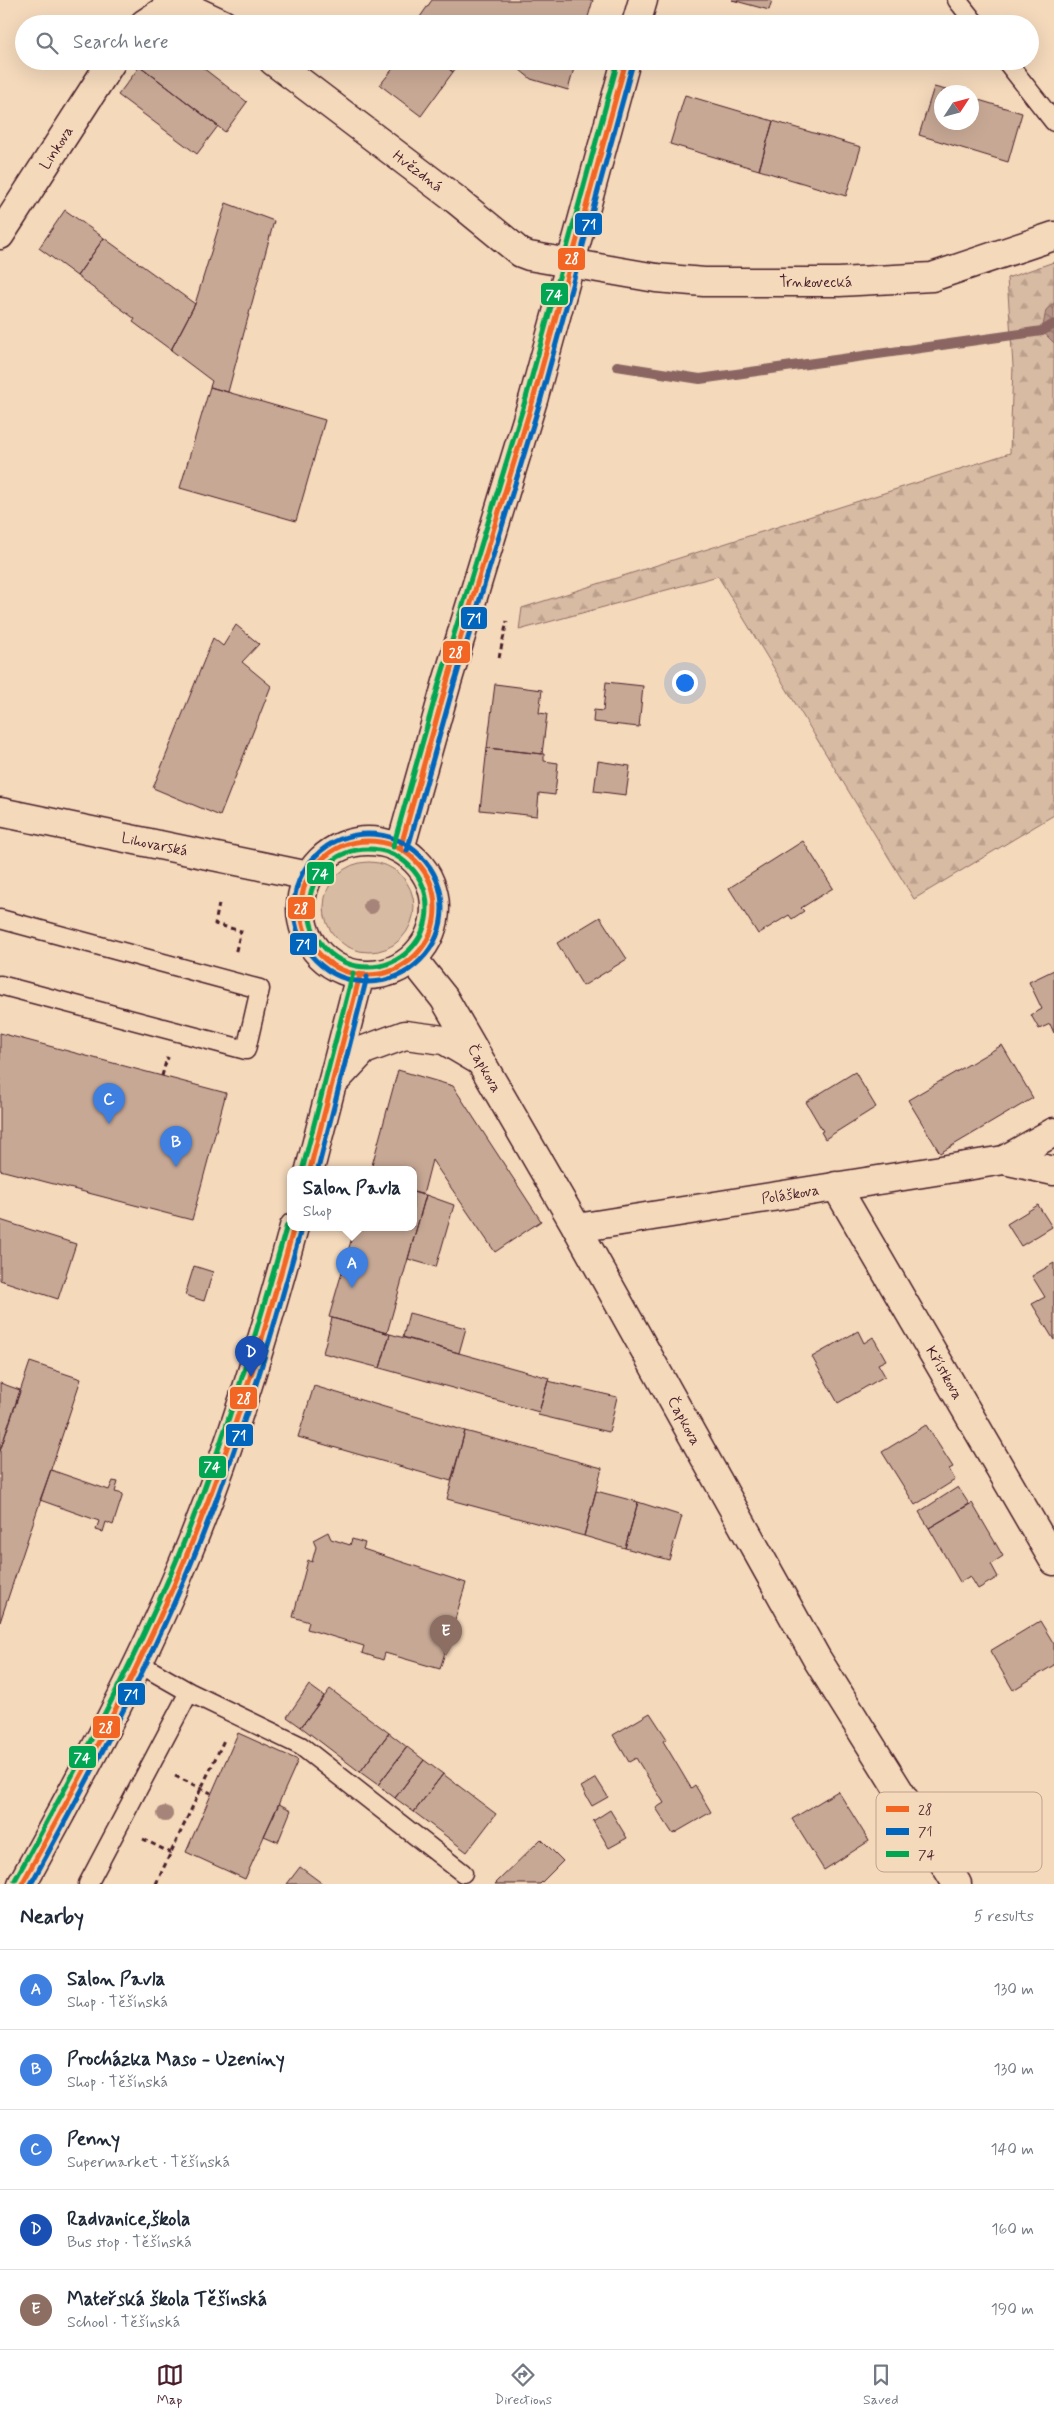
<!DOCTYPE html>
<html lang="en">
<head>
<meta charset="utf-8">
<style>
	:root { --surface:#fff; --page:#f2f2f3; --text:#1f2937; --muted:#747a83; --line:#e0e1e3; --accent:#4a1f2b }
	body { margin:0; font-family:Mynerve,sans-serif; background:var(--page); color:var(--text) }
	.compass { position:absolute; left:934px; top:85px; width:45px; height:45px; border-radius:50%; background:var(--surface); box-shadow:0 5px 20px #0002; rotate:54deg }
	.you { position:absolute; left:684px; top:682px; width:18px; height:18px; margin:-12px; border:4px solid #fff; border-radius:50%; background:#1a73e8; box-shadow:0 0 0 8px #1a73e833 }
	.badge { display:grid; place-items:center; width:32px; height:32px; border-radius:50%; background:var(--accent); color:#fff; font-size:16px; font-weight:700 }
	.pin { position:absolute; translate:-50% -41px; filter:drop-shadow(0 1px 2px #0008) }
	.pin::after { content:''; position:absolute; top:26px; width:18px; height:15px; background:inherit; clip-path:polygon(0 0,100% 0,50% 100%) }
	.popup { position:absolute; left:287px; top:1166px; width:130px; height:65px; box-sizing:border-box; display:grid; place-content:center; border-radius:10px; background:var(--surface); filter:drop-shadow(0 1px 4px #0005); font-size:16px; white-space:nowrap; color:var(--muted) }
	.popup b { font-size:19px; color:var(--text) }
	.popup::after { content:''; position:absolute; left:50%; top:100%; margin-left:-10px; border:10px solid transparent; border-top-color:var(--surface) }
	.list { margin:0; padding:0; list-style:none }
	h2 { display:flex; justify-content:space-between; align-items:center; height:65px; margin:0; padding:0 20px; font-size:21px }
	h2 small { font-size:16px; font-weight:400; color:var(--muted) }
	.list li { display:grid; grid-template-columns:32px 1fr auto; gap:15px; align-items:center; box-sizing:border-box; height:80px; padding:0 20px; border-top:1px solid var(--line) }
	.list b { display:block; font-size:19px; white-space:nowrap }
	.list p { margin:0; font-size:16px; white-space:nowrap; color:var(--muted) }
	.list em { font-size:16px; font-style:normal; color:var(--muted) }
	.icon { flex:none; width:28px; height:28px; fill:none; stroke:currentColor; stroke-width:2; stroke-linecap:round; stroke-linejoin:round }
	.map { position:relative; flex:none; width:1054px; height:1884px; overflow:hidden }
	.search { position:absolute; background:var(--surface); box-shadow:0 5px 20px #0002; left:15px; right:15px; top:15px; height:55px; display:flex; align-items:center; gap:12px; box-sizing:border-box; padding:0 18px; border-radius:28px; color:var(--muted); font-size:19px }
	.sheet { height:465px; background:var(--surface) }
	nav { display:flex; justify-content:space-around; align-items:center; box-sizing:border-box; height:70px; border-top:1px solid var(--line); background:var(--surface); font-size:14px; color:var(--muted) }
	nav a { display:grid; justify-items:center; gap:2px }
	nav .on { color:var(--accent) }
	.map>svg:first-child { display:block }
	.grass { fill:#d8bba3; stroke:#916d67 }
	.forest { fill:url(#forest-firs); stroke:#916d67 }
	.water { fill:url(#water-waves); stroke:#8a6562 }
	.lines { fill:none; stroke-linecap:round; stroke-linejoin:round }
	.stream { stroke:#8a6562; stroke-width:10 }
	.building { fill:#c7a895; stroke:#4a1f2b }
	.service-casing { stroke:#4a1f2b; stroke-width:21 }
	.minor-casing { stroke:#4a1f2b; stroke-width:31 }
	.tertiary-casing { stroke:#4a1f2b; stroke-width:31 }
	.secondary-casing { stroke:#4a1f2b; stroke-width:31 }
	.path { stroke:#4a1f2b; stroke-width:3; stroke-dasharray:5 4; stroke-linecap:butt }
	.service { stroke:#f4d9bb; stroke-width:18 }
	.minor { stroke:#f4d9bb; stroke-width:28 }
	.tertiary { stroke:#f4d9bb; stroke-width:28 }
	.secondary { stroke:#f4d9bb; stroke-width:28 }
	.bus-1-casing { stroke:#f4d9bb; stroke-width:9 }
	.bus-2-casing { stroke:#f4d9bb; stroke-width:9 }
	.bus-3-casing { stroke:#f4d9bb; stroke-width:9 }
	.bus-1 { stroke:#f26522; stroke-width:5 }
	.bus-2 { stroke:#0065bd; stroke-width:5 }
	.bus-3 { stroke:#00a651; stroke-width:5 }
	.tree { fill:#a68479 }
	.labels { text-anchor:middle; stroke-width:4.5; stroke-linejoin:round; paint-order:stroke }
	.street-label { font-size:15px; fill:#4a1f2b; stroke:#f4d9bb }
	.key { fill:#f4d9bb; stroke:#c1a190; stroke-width:1 }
	.key-label { font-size:14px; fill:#4a1f2b }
	.line-badge { stroke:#f4d9bb; stroke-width:2 }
	.badge-label { font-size:14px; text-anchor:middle; font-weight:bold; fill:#fff }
</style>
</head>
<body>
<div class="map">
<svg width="1054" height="1884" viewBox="0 0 1054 1884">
	<defs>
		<pattern id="forest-firs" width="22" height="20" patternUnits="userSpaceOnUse" patternTransform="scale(1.25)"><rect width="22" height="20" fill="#d8bba3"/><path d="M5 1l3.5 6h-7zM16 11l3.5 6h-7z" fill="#bba08c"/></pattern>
		<pattern id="water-waves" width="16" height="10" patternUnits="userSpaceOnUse" patternTransform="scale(1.25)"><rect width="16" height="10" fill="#b59486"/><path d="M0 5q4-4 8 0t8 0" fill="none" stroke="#95786e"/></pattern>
	</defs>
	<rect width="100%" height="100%" fill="#f4d9bb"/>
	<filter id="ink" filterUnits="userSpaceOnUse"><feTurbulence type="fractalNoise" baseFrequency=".02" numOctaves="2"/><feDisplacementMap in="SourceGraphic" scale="10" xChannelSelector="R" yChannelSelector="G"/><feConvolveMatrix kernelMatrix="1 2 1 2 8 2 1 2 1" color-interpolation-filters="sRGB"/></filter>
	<g filter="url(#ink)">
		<!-- grass -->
		<path class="grass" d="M324 907a45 45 0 1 1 90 0a45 45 0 1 1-90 0Z"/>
		<!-- forest -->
		<path class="forest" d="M1054 262V815L914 899 718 576 519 630 522 608 1010 453 1013 366 1007 278Z"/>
		<!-- water -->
		<path class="water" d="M1054 303V343L1042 331 1046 310Z"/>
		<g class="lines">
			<!-- stream -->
			<path class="stream" d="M617 366 700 379 1042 331 1054 324"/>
		</g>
		<!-- building -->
		<path class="building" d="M432 0H593L586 24H415Z
			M732 0H772L769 10Z
			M143 61H194L247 102 225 132 140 66Z
			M399 61H439L453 72 421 116 380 85Z
			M439 61H461L453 72Z
			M509 61H576L568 90 531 79Z
			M140 66 218 126 197 154 118 95Z
			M934 87 954 92H942V122H972V98L1022 113 1008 162 919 135Z
			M685 95 773 121 759 170 670 144Z
			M773 121 861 147 846 196 759 170Z
			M226 203 274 221 228 392 210 387 212 381 171 350 195 304Z
			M65 210 104 238 77 276 39 248Z
			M104 238 195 304 171 350 133 322 135 319 77 276Z
			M210 387 325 420 296 521 180 488Z
			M236 625 259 644 242 662 271 686 220 816 153 788 213 638 223 646Z
			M606 682 643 686 639 727 593 722 594 710 603 711Z
			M495 684 542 690 539 713 547 714 542 754 487 748Z
			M487 748 544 754V761L558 763 555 795 539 793 537 816 480 810Z
			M598 761 630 766 626 795 594 791Z
			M803 841 833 888 801 908 804 911 792 919 789 915 758 934 729 888Z
			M600 917 627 959 583 986 557 943Z
			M1054 970V1033L1050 1024 1039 1029 1031 1015 1042 1009 1029 982Z
			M0 1033 226 1093 192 1220 0 1170Z
			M1002 1045 1033 1098 940 1153 908 1100Z
			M398 1070 453 1086 541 1221 495 1252 432 1160 423 1195 413 1192V1169H371Z
			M855 1072 876 1107 825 1139 821 1132 823 1131 806 1102Z
			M413 1192 426 1195 387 1333 329 1317 355 1227H413Z
			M426 1195 454 1205 436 1267 408 1259Z
			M1038 1205 1052 1227 1021 1246 1007 1224Z
			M0 1220 76 1244 58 1299 0 1280Z
			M1054 1263V1340L1032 1304 1045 1297 1032 1276Z
			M194 1266 213 1272 204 1301 185 1295Z
			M409 1313 466 1328 459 1353 403 1337Z
			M332 1318 390 1334 380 1368 323 1353Z
			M858 1331 864 1343 873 1337 886 1360 878 1364 885 1376 838 1403 812 1357Z
			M390 1334 549 1378 539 1412 380 1368Z
			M30 1362 81 1379 0 1622V1451Z
			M548 1381 617 1397 609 1432 538 1415Z
			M0 1383 20 1390 0 1451Z
			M314 1386 465 1431 451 1481 298 1437Z
			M926 1425 953 1467 949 1469 955 1480 915 1505 882 1452Z
			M465 1431 602 1468 584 1536 447 1499Z
			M51 1470 109 1490 113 1481 118 1482 115 1492 123 1494 113 1525 106 1522 103 1532 96 1530 99 1521 40 1500Z
			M958 1487 969 1504 929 1528 919 1512Z
			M596 1491 638 1502 625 1548 584 1536Z
			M638 1502 682 1516 669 1560 625 1548Z
			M972 1503 1003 1556 991 1564 998 1577 978 1589 970 1576 960 1582 929 1528Z
			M328 1532 331 1539 350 1545 352 1539 365 1543 363 1549 466 1583 440 1669 385 1653 383 1660 362 1653 364 1646 307 1629 309 1622 293 1617 308 1560 312 1562 316 1547 313 1540Z
			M1040 1621 1054 1644V1665L1013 1690 990 1651Z
			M309 1685 324 1696 301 1727 287 1717Z
			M330 1689 389 1733 360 1772 301 1727Z
			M650 1713 667 1739 663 1741 691 1788 695 1785 711 1812 673 1834 656 1808 664 1803 636 1758 629 1762 613 1735Z
			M238 1733 298 1760 245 1879 186 1852Z
			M389 1733 407 1747 378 1785 360 1772Z
			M407 1747 424 1760 395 1798 378 1785Z
			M424 1760 443 1774 414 1812 395 1798Z
			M443 1774 496 1814 467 1852 414 1812Z
			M596 1778 608 1797 592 1806 581 1787Z
			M838 1791 869 1841 824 1870 792 1819Z
			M279 1804 291 1810 278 1842 264 1836Z
			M610 1810 627 1838 609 1848 593 1821Z
			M541 1839 563 1861 540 1884H495Z
			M300 1867 323 1884H287Z"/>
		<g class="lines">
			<defs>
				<path id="service" d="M957 0 976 24
					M1006 61 1054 122
					M0 919 260 989 246 1050 0 985
					M138 1663 189 1692 301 1746 463 1873
					M88 1884 189 1692"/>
				<g id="minor">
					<path d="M172 0 223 24"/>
					<path d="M144 24 180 0"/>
					<path id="s1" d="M273 61 455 199 521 253 529 256 656 278 704 282H839L932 277 1054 236"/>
					<path id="s2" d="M0 235 112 61"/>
					<path d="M1004 1160 1054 1132"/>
					<path id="s3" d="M836 1186 1054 1561"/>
					<path id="s4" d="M577 1228 1004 1160 1054 1171"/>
				</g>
				<g id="tertiary">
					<path id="s5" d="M0 812 309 876"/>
					<path id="s6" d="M413 959 444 998 577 1228 817 1659 957 1884"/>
					<path d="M334 1082 364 1050 405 1035 444 1040 478 1060"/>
				</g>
				<path id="secondary" d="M636 24 643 0
					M301 908a67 67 0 1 1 134 0a67 67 0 1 1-134 0Z
					M400 849 447 682 533 400 626 61
					M310 1169 360 975
					M22 1884C80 1779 137 1674 183 1564 229 1455 263 1340 294 1227"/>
			</defs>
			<!-- service casing -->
			<use href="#service" class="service-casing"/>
			<!-- minor casing -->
			<use href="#minor" class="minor-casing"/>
			<!-- tertiary casing -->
			<use href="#tertiary" class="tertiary-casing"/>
			<!-- secondary casing -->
			<use href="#secondary" class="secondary-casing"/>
			<!-- path -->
			<path class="path" d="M499 658 507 621
				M219 904 215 924 241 931 235 954
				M162 1076 167 1058 169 1059
				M175 1776 211 1793
				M143 1839 171 1853
				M156 1884 225 1738"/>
			<!-- service -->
			<use href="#service" class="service"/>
			<!-- minor -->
			<use href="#minor" class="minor"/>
			<!-- tertiary -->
			<use href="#tertiary" class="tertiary"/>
			<!-- secondary -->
			<use href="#secondary" class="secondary"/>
			<defs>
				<path id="bus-1" d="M301 908a67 67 0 1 1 134 0a67 67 0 1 1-134 0Z
					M400 849 447 682 533 400 626 61
					M310 1169 360 975
					M22 1884C80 1779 137 1674 183 1564 229 1455 262 1341 294 1227"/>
				<path id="bus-2" d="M294 908a74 74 0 1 1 148 0a74 74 0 1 1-148 0Z
					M407 851 454 684 540 402 633 63
					M318 1169 367 977
					M31 1884C88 1780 144 1676 190 1566 236 1457 270 1343 301 1229"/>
				<path id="bus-3" d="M393 847 440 680 526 398 618 61
					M309 908a59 59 0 1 1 118 0a59 59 0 1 1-118 0Z
					M303 1167 353 973
					M15 1880C73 1775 131 1670 177 1559 222 1450 255 1338 287 1225"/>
			</defs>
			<!-- bus-1 casing -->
			<use href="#bus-1" class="bus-1-casing"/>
			<!-- bus-2 casing -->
			<use href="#bus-2" class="bus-2-casing"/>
			<!-- bus-3 casing -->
			<use href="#bus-3" class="bus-3-casing"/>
			<!-- bus-1 -->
			<use href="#bus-1" class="bus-1"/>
			<!-- bus-2 -->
			<use href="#bus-2" class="bus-2"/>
			<!-- bus-3 -->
			<use href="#bus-3" class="bus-3"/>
		</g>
		<!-- trees -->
		<g class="tree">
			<circle cx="371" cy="906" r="8"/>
			<circle cx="165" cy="1814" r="8"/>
		</g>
	</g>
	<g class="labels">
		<!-- street labels -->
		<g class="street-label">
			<text dy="5" stroke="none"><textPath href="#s2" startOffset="104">Linkova</textPath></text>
			<text dy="5" stroke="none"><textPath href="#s1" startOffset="182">Hvězdná</textPath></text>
			<text dy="5" stroke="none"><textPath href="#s1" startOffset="611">Trnkovecká</textPath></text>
			<text dy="5" stroke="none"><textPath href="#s5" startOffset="158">Lihovarská</textPath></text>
			<text dy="5" stroke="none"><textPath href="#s6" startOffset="131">Čapkova</textPath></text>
			<text dy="5" stroke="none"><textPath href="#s4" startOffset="216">Poláškova</textPath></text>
			<text dy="5" stroke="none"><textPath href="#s3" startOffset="216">Křístkova</textPath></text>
			<text dy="5" stroke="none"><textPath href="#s6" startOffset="536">Čapkova</textPath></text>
		</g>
	</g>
	<!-- legend -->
	<rect x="876" y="1792" width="166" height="80" rx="8" class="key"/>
	<rect x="886" y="1806" width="23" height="6" fill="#f26522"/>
	<rect x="886" y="1828" width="23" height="7" fill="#0065bd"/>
	<rect x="886" y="1851" width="23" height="6" fill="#00a651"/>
	<g class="key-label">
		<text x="918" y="1814">28</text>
		<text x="918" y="1836">71</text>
		<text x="918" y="1859">74</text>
	</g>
	<g class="line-badge">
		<rect x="574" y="212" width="29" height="24" rx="5" fill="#0065bd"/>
		<rect x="557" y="247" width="29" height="24" rx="5" fill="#f26522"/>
		<rect x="540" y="282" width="29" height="24" rx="5" fill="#00a651"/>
		<rect x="460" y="606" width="28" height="24" rx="5" fill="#0065bd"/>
		<rect x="442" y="640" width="29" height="24" rx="5" fill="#f26522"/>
		<rect x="306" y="861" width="29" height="24" rx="5" fill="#00a651"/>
		<rect x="287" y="896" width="29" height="24" rx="5" fill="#f26522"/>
		<rect x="289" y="932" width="29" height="24" rx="5" fill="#0065bd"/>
		<rect x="229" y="1386" width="29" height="24" rx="5" fill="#f26522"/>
		<rect x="225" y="1423" width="29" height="24" rx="5" fill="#0065bd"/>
		<rect x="198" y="1455" width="29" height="24" rx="5" fill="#00a651"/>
		<rect x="117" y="1682" width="29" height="24" rx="5" fill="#0065bd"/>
		<rect x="92" y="1715" width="29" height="24" rx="5" fill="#f26522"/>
		<rect x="68" y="1745" width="29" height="24" rx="5" fill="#00a651"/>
	</g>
	<g class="badge-label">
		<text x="589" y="229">71</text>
		<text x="572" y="263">28</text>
		<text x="554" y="299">74</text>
		<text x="474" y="623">71</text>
		<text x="456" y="657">28</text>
		<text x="320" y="878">74</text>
		<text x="301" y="913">28</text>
		<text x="303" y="949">71</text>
		<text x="244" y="1403">28</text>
		<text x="239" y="1440">71</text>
		<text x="212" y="1471">74</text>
		<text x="131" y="1699">71</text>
		<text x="106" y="1732">28</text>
		<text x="82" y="1762">74</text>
	</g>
</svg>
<svg class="compass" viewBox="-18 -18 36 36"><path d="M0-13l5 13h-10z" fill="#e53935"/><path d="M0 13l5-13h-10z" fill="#747a83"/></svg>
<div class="you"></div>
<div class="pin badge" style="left:352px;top:1288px;background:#3f7fe0">A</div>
<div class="popup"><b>Salon Pavla</b>Shop</div>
<div class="pin badge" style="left:176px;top:1167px;background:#3f7fe0">B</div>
<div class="pin badge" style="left:109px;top:1124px;background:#3f7fe0">C</div>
<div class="pin badge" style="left:251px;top:1377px;background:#1a4fb4">D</div>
<div class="pin badge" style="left:446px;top:1656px;background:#8d6e63">E</div>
<div class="search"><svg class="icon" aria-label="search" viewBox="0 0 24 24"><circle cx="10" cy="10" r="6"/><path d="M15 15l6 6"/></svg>Search here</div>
</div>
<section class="sheet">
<h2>Nearby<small>5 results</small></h2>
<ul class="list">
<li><span class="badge" style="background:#3f7fe0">A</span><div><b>Salon Pavla</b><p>Shop · Těšínská</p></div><em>130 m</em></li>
<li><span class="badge" style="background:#3f7fe0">B</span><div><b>Procházka Maso - Uzeniny</b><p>Shop · Těšínská</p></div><em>130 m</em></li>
<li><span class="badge" style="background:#3f7fe0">C</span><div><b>Penny</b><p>Supermarket · Těšínská</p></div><em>140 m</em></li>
<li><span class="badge" style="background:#1a4fb4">D</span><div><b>Radvanice,škola</b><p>Bus stop · Těšínská</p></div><em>160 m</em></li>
<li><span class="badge" style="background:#8d6e63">E</span><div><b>Mateřská škola Těšínská</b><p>School · Těšínská</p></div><em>190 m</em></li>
</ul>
</section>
<nav>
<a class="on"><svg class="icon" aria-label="map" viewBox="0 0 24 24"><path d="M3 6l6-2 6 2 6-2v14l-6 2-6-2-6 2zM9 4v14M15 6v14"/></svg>Map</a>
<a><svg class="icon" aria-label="directions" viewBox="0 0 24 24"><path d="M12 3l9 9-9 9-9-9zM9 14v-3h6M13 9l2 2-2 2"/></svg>Directions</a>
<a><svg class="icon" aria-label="saved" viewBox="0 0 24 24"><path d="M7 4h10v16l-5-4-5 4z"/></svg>Saved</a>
</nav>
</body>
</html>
